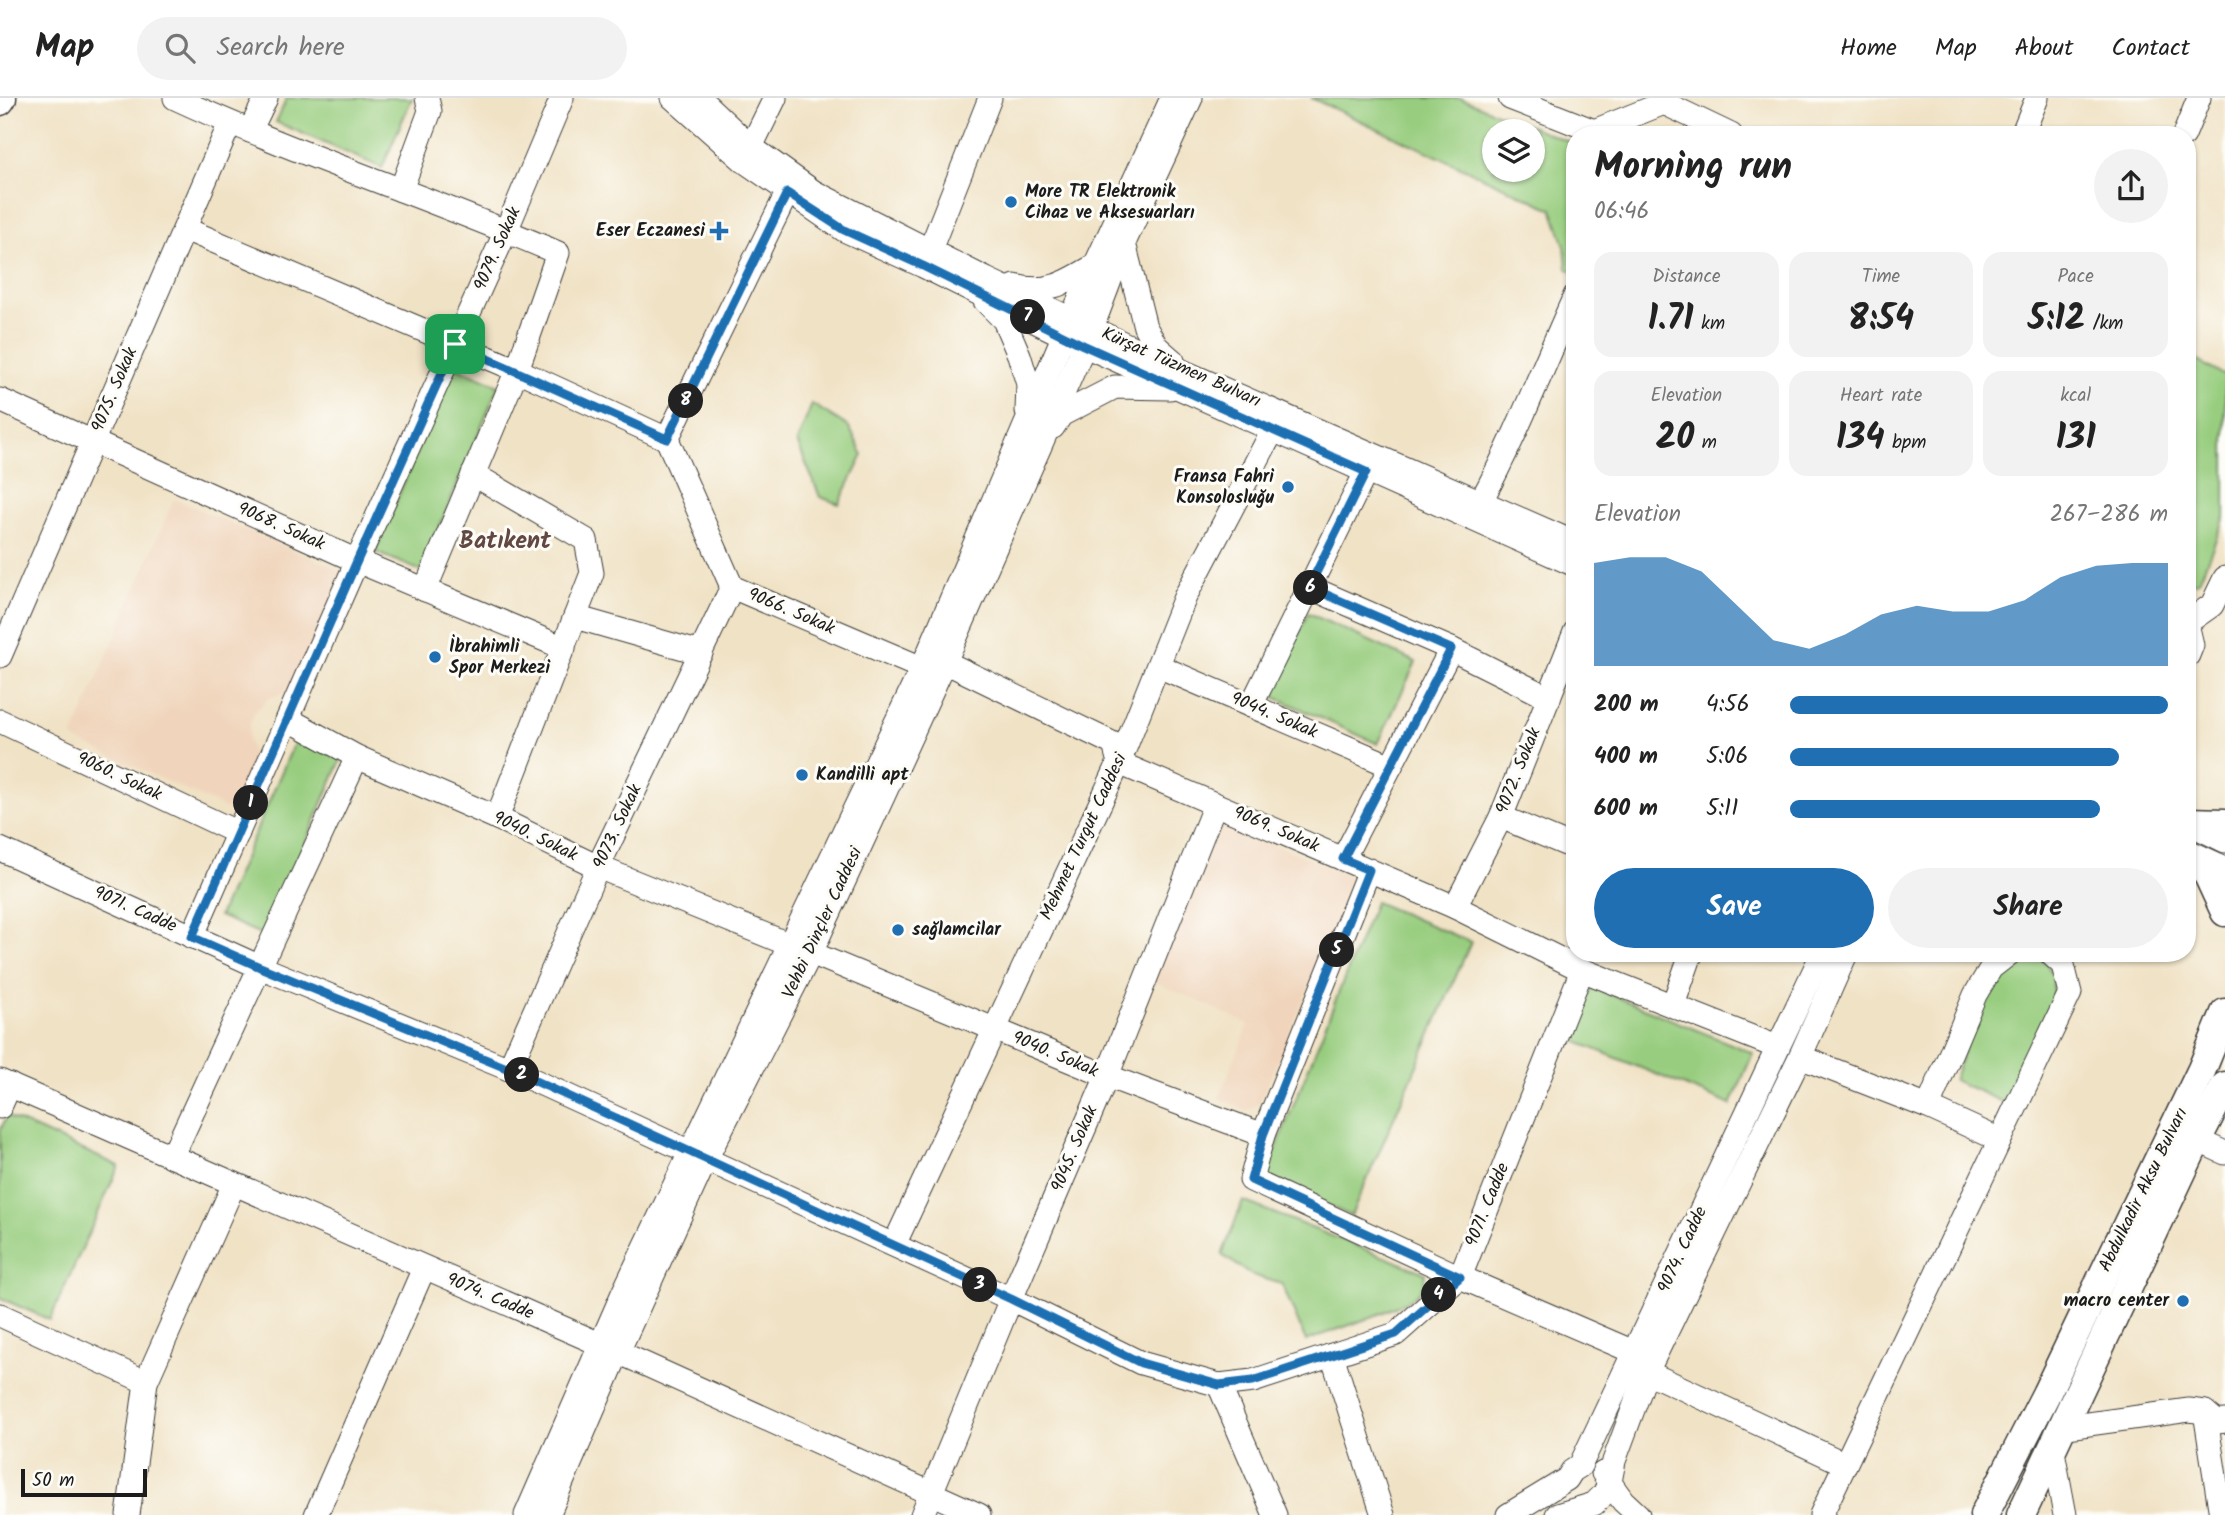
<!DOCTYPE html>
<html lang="en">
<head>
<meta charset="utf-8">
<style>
  :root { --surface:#fff; --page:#f2f2f2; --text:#222; --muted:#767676; --line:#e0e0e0; --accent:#1f6fb2 }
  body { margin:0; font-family:Kalam,sans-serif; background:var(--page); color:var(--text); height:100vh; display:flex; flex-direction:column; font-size:26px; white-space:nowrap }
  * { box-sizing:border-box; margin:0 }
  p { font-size:23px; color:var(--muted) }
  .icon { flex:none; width:38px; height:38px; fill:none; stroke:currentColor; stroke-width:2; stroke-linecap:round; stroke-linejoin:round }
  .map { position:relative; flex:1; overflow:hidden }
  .details { position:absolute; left:1566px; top:28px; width:630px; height:836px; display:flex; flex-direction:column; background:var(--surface); border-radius:28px; box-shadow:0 2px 5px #0004 }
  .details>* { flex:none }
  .tools { position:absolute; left:1482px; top:21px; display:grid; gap:14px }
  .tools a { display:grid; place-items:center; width:63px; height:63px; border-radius:50%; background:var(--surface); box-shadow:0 2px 5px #0004; font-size:35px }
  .scale { position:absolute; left:21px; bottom:18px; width:126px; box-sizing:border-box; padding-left:7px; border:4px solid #1c1c1c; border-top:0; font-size:19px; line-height:24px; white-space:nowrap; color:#1c1c1c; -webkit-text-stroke:5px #fdfcf7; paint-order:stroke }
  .pin { position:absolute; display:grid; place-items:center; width:60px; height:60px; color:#fff; margin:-30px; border-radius:14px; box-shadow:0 4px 10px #0006 }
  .km { position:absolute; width:35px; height:35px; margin:-18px; border-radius:50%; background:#222; color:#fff; font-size:19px; line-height:35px; text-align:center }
  .round { display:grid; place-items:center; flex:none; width:74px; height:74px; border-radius:37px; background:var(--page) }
  .head { display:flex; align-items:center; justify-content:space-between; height:119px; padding:0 28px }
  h1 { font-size:38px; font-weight:800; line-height:52px }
  .metrics { display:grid; grid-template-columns:repeat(3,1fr); gap:10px; height:119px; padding:7px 28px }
  .metrics div { display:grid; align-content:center; border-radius:18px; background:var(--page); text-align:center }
  .metrics b { font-size:35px; font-weight:800 }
  .metrics small { font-size:19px; font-weight:400 }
  .metrics p { font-size:19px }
  .chart { height:196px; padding:14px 28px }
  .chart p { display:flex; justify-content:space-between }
  .chart svg { width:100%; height:126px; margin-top:7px; fill:var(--accent); opacity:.7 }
  .primary-button { display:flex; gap:14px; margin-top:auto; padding:14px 28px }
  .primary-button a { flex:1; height:80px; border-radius:42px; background:var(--accent); color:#fff; font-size:28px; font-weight:800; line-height:80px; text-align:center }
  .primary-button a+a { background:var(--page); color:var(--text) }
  ul { padding:0 28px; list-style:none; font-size:23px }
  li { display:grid; grid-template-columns:112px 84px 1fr; align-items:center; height:52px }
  li i { height:18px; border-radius:9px; background:var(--accent) }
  header { display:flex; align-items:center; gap:42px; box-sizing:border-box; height:98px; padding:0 35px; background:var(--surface); border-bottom:2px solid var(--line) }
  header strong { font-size:33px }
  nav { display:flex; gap:38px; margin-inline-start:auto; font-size:24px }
  .search { width:490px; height:63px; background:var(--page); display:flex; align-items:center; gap:18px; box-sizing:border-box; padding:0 24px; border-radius:38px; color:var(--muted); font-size:26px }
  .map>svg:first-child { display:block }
</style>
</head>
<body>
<header>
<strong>Map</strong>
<div class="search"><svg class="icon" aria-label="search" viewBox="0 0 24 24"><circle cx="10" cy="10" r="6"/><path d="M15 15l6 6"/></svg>Search here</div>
<nav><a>Home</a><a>Map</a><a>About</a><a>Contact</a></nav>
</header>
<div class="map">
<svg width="2225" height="1417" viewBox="0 0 2225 1417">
  <rect width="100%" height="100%" fill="#fdfcf7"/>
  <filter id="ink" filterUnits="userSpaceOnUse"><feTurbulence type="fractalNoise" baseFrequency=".0143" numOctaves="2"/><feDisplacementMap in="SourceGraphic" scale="14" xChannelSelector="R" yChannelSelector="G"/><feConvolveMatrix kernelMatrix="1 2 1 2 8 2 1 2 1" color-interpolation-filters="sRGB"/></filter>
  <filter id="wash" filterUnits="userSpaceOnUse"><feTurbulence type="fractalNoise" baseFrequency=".00686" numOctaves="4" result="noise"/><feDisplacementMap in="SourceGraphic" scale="28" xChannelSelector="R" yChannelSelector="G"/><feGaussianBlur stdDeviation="1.57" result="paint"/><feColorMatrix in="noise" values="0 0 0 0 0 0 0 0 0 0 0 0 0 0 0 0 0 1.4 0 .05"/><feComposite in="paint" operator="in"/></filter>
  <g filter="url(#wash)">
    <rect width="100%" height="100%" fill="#f0e2c5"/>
    <g fill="#f0d5bc">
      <polygon points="174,401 343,473 294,591 269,600 254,615 250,625 248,642 258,671 238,716 72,640"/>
      <polygon points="1220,724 1356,780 1260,1004 1247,1013 1219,1000 1249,926 1153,883"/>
    </g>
    <g fill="#98cd7f" stroke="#5a744e" stroke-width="2" fill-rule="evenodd">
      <polygon points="287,0 412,0 382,70 276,24"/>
      <path d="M1311,0H1460L1575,46V174L1567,171L1565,148L1552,111ZM1494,33H1533V72H1494Z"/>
      <polygon points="2188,258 2225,278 2225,419 2199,483 2188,486"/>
      <polygon points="453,268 499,287 421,473 375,454"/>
      <polygon points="812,306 849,329 863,357 839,406 820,399 797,344"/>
      <polygon points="1308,515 1416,564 1378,646 1270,597"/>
      <polygon points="296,641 342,660 265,838 219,818"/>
      <polygon points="1375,804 1471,844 1351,1118 1265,1078"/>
      <path d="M2037,857L2046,865L2053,878V901L2007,1006L1953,982C1964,954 1985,884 2006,867C2014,860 2027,858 2037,857Z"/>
      <polygon points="1592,889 1753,955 1731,1007 1570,941"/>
      <polygon points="7,1018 119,1068 50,1222 0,1200 0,1033"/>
      <path d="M1243,1103L1425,1175C1425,1182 1423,1190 1418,1195C1402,1211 1331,1233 1306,1243L1282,1186L1252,1177L1222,1157Z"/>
    </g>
  </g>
  <g filter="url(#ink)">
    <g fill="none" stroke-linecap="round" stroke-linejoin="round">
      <g stroke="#3c3a35" stroke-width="25">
        <g id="minor">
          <path d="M175,0C300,58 432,100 558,155L517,272L425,492"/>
          <polyline points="673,0 744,63 844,132 923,168 1083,247 1575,467"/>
          <polyline points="699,0 751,49 814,94 986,181 1189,276 1575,445"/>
          <polyline points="1510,0 1594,33 1664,5 1666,0"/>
          <polyline points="1664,5 1731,37"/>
          <polyline points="250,33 266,0"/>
          <polyline points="2022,37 2037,0"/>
          <polyline points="2184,37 2199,0"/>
          <polyline points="751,49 775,0"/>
          <polyline points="401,92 430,13 427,0"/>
          <polyline points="185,131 517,272 667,341"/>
          <polyline points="1124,145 1145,229 1157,249 1173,263"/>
          <polyline points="930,152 990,0"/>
          <path d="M1015,188C1047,197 1067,184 1094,168"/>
          <polyline points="985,203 1004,222 1019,257 1028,286 1027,313"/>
          <polyline points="0,302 357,463 564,550"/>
          <polyline points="1053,329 1061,317 1115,289 1170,290"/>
          <polyline points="667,341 732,489 922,570"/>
          <polyline points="667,341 787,95"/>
          <polyline points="473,376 586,442 592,475 497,720"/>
          <path d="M1481,403C1517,337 1544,266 1575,198"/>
          <polyline points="1309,489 1451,551 1549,600"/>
          <polyline points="575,519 701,555"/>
          <polyline points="2188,524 2212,507 2225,480"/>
          <polyline points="2188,530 2192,547 2188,557"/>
          <polyline points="0,558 230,25"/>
          <polyline points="945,564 1114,646 1119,665 1455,809 1582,872 1777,949"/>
          <polyline points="1158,568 1391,668"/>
          <polyline points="1251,608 1366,374"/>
          <polyline points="288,621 357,659 497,720 598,769 788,846"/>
          <polyline points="0,623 238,735"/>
          <polyline points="1501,719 1575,750"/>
          <polyline points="2190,726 2225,743"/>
          <polyline points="0,751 260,869 509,971 1011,1201 1141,1265 1219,1287 1253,1283 1396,1236 1460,1179 1582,872"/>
          <polyline points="2190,754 2225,770"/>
          <polyline points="1343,761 1451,551"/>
          <polyline points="1369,772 1263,1037 1251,1082 1460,1179 1636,1255"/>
          <polyline points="1455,809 1501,719 1575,534"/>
          <polyline points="192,839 357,463 506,133 562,0"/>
          <polyline points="811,855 1107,978 1263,1037"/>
          <polyline points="1673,907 1691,856"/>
          <polyline points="1800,959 1928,1009 2000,1042"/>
          <polyline points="509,971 598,769 732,489"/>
          <polyline points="0,983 618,1254 979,1417"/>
          <polyline points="0,1009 10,987"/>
          <polyline points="1928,1009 1975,897 1991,870 2009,856"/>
          <polyline points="2197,1042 2225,1055"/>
          <polyline points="172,1059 357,659"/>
          <polyline points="894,1147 1119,665 1185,499 1273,332"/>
          <polyline points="0,1217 146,1284"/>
          <polyline points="1332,1257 1383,1417"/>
          <polyline points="1647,1274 1845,1366"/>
          <polyline points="1219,1287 1275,1417"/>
          <polyline points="2205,1314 2221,1417"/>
          <polyline points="2060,1330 2189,1312 2205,1314 2217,1324 2225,1323"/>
          <polyline points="2052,1348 2065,1417"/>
          <polyline points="1603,1375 1623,1403 1638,1417"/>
          <polyline points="128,1417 146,1284 234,1086"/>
          <polyline points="316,1417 424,1170"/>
          <polyline points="526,1417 623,1195 922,570 1071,220 1172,0"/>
          <polyline points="548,1417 618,1254 706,1061 811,855 945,564 1092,230 1124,145 1191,0"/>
          <polyline points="922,1417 1011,1201 1107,978 1215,706"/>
          <polyline points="1508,1417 1567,1381 1572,1373 1580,1368 1822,856"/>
          <polyline points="1557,1417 1594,1406 1604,1396 1610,1384 1614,1363 1647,1274 1800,959 1846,856"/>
          <polyline points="1821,1417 2070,895 2063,867 2051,856"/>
        </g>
      </g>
      <g stroke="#3c3a35" stroke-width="31">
        <g id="major">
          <polyline points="0,3 2,0"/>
          <polyline points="2188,724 2225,725"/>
          <polyline points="2188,760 2207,775 2225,814"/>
          <polyline points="1984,1417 2046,1296 2202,971 2225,915"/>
          <polyline points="2021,1417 2197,1042 2225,988"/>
        </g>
      </g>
      <use href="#minor" stroke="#fff" stroke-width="23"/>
      <use href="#major" stroke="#fff" stroke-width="28"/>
    </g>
  </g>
  <g fill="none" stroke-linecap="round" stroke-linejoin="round" filter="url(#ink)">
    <g stroke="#fff" stroke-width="14">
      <polygon id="route" points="787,95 844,132 923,168 1083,247 1366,374 1309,489 1451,551 1343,761 1369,772 1263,1037 1251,1082 1460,1179 1396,1236 1253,1283 1219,1287 1141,1265 1011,1201 509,971 260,869 192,839 357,463 455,246 667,341"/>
    </g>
    <use href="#route" stroke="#1f6fb2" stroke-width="9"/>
  </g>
  <g fill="#1f6fb2" stroke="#fdfcf7" stroke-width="2.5">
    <circle cx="1011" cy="104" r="7"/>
    <path d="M715.5 122.5h7v7h7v7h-7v7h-7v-7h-7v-7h7z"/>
    <circle cx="1288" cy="389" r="7"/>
    <circle cx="435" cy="559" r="7"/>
    <circle cx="802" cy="677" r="7"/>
    <circle cx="898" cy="832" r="7"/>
    <circle cx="2183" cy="1203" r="7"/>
  </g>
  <g text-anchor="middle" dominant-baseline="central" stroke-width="6" stroke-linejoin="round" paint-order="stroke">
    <g font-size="18" font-weight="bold" fill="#1c1c1c" stroke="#fdfcf7" text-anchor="start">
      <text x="1025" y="94">More TR Elektronik<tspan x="1025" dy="21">Cihaz ve Aksesuarları</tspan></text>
      <text x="705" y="133" text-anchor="end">Eser Eczanesi</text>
      <text x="1274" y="379" text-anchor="end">Fransa Fahri<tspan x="1274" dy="21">Konsolosluğu</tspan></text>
      <text x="449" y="549">İbrahimli<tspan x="449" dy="21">Spor Merkezi</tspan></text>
      <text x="816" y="677">Kandilli apt</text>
      <text x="912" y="832">sağlamcilar</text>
      <text x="2169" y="1203" text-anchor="end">macro center</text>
    </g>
    <g font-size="18" fill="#1c1c1c" stroke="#fdfcf7">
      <text transform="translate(498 151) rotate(-66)">9079. Sokak</text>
      <text transform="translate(1181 270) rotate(24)">Kürşat Tüzmen Bulvarı</text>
      <text transform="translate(115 292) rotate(-67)">9075. Sokak</text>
      <text transform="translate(281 429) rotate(24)">9068. Sokak</text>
      <text transform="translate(791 514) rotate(23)">9066. Sokak</text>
      <text transform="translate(1274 618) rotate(23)">9044. Sokak</text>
      <text transform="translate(1519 673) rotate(-68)">9072. Sokak</text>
      <text transform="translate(119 679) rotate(25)">9060. Sokak</text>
      <text transform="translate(618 729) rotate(-65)">9073. Sokak</text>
      <text transform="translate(1276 732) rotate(23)">9069. Sokak</text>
      <text transform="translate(535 739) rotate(26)">9040. Sokak</text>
      <text transform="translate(1084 739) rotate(-65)">Mehmet Turgut Caddesi</text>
      <text transform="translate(135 812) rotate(24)">9071. Cadde</text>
      <text transform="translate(823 825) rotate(-65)">Vehbi Dinçler Caddesi</text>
      <text transform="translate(1055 957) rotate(23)">9040. Sokak</text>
      <text transform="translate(1075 1051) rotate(-67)">9045. Sokak</text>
      <text transform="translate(2144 1092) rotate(-64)">Abdulkadir Aksu Bulvarı</text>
      <text transform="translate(1488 1107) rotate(-68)">9071. Cadde</text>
      <text transform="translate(1683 1152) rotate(-65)">9074. Cadde</text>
      <text transform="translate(490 1199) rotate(23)">9074. Cadde</text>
    </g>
    <g font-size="24" font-weight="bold" fill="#614842" stroke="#fdfcf7">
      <text x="505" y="443">Batıkent</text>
    </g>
  </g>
</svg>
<div class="tools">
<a><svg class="icon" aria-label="layers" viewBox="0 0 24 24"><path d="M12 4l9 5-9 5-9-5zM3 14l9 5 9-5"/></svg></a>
</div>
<div class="scale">50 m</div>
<div class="pin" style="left:455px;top:246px;background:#1e9e55"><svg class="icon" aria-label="arrive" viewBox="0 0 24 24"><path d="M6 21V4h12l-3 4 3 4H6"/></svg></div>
<b class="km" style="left:251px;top:705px">1</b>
<b class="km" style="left:522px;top:977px">2</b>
<b class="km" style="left:980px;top:1187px">3</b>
<b class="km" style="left:1439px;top:1197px">4</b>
<b class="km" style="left:1337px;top:852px">5</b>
<b class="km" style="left:1311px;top:490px">6</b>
<b class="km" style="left:1028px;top:219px">7</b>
<b class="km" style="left:686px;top:303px">8</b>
<section class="details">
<div class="head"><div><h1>Morning run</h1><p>06:46</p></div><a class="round"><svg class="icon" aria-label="share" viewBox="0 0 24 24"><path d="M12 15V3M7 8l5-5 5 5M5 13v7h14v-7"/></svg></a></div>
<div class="metrics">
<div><p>Distance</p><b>1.71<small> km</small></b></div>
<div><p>Time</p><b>8:54</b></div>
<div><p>Pace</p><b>5:12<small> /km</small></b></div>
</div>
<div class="metrics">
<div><p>Elevation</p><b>20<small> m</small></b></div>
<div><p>Heart rate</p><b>134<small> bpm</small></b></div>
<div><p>kcal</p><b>131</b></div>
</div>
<div class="chart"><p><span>Elevation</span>267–286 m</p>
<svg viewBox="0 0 160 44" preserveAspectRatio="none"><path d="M0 44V8L10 6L20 6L30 11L40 23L50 35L60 38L70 33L80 26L90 23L100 25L110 25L120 21L130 13L140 9L150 8L160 8V44z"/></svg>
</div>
<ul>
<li><b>200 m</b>4:56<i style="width:100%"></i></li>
<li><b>400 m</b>5:06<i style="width:87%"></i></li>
<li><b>600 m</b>5:11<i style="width:82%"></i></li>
</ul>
<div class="primary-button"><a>Save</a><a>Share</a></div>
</section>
</div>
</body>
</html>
